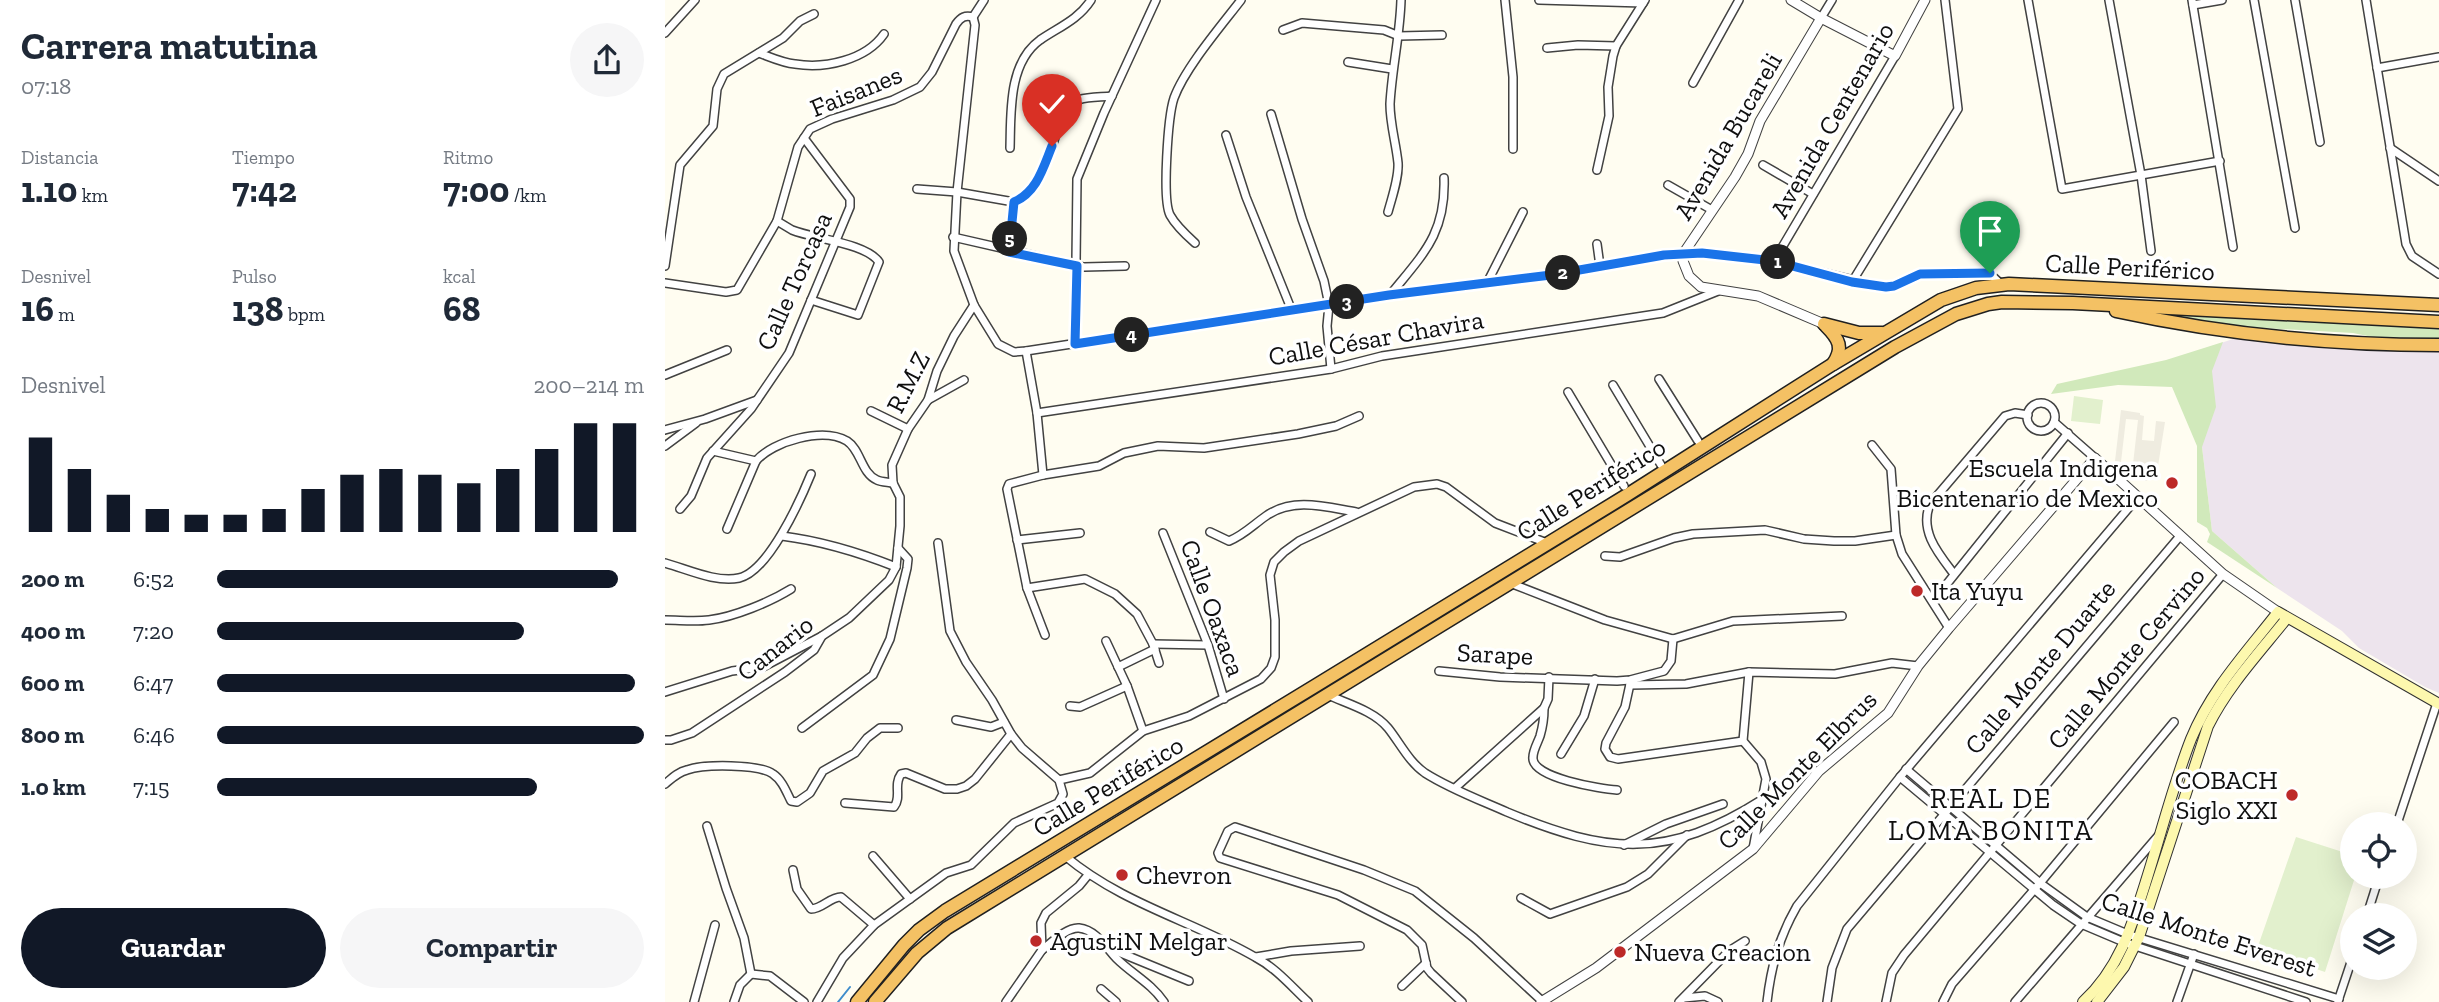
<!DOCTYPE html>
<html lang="es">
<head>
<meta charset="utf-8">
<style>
  :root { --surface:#fff; --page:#f6f6f7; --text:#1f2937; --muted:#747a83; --accent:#111827 }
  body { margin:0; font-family:"Zilla Slab",serif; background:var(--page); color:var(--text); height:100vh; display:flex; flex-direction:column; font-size:26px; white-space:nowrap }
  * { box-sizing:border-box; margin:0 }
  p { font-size:23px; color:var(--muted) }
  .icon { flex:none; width:38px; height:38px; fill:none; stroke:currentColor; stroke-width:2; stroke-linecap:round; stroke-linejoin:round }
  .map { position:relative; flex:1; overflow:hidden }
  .details { display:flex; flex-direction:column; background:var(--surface); width:665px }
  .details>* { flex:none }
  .fabs { position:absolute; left:1675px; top:812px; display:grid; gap:14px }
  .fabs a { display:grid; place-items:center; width:77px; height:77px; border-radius:50%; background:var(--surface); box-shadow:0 7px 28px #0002; font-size:35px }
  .pin { position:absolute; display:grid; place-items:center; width:60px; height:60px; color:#fff; margin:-72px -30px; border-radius:50% 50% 50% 0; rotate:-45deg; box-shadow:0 0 7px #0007 }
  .pin .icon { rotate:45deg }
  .km { position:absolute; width:35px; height:35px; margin:-18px; border-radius:50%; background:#222; color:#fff; font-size:19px; line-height:35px; text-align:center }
  .round { display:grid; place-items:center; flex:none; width:74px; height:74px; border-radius:37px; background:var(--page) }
  .headline { display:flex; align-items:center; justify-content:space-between; height:119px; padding:0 21px }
  h1 { font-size:38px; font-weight:700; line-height:52px }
  .stats { display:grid; grid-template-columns:repeat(3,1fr); gap:10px; height:119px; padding:7px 21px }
  .stats div { display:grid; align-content:center }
  .stats b { font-size:35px; font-weight:700 }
  .stats small { font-size:19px; font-weight:400 }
  .stats p { font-size:19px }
  .chart { height:196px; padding:14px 21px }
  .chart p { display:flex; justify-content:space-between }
  .chart svg { width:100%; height:126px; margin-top:7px; stroke:var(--accent); stroke-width:6 }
  .cta { display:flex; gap:14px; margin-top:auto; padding:14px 21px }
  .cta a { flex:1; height:80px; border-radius:42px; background:var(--accent); color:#fff; font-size:28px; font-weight:700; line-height:80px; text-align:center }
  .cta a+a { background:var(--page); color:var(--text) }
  ul { padding:0 21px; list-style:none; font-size:23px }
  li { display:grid; grid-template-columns:112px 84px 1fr; align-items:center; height:52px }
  li i { height:18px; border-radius:9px; background:var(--accent) }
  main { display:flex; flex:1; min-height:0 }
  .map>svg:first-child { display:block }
</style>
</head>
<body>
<main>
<section class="details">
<div class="headline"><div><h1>Carrera matutina</h1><p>07:18</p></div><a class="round"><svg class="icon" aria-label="share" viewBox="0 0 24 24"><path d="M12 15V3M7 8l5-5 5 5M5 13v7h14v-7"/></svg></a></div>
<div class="stats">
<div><p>Distancia</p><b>1.10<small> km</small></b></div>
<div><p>Tiempo</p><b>7:42</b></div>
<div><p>Ritmo</p><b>7:00<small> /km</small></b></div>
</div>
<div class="stats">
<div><p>Desnivel</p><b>16<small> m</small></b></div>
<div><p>Pulso</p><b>138<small> bpm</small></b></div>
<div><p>kcal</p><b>68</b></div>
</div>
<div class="chart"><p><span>Desnivel</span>200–214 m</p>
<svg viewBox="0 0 160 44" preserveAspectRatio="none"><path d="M5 44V11M15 44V22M25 44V31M35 44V36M45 44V38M55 44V38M65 44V36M75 44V29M85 44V24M95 44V22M105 44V24M115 44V27M125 44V22M135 44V15M145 44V6M155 44V6"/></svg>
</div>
<ul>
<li><b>200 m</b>6:52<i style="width:94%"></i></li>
<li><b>400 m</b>7:20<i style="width:72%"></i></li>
<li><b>600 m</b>6:47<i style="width:98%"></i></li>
<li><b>800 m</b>6:46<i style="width:100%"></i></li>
<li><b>1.0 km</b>7:15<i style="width:75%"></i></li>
</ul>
<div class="cta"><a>Guardar</a><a>Compartir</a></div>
</section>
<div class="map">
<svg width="1774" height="1002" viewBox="0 0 1774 1002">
  <rect width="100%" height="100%" fill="#fffdf1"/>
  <polygon fill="#ede4ed" points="1577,336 1774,351 1774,693 1760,687 1694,648 1677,631 1612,588 1547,531 1537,447 1517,356"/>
  <g fill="#d1e9bb">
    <polygon points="1472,312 1774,327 1774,340 1712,338 1688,333 1579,327"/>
    <polygon points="1558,342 1547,371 1551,407 1537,447 1547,531 1612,588 1542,542 1545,534 1542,528 1532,522 1532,446 1507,387 1453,385 1386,394 1392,384 1501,360"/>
  </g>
  <g fill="#e2f0cd">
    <polygon points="1409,396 1438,400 1435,424 1406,421"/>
    <polygon points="1631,837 1687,855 1687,877 1690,877 1660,972 1592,949"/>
  </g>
  <polygon fill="#efece0" points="1456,410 1475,413 1475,415 1479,416 1477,440 1489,441 1491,421 1500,422 1493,466 1484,465 1482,481 1480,481 1481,466 1468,464 1473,420 1461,419 1456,462 1450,461"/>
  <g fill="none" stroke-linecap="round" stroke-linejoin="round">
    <polyline stroke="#3f8dcb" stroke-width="2" points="173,1002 185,987"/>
    <g stroke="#424242" stroke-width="10">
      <g id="minor">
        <polyline points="840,0 848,77 848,149"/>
        <polyline points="874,0 978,3"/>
        <polyline points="1363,0 1397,189 1555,161"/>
        <polyline points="1444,0 1476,175 1486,251"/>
        <polyline points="1527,0 1568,247"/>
        <polyline points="1589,0 1630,228"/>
        <polyline points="1630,0 1655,142"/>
        <polyline points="1701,0 1741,244 1747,256 1774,274"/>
        <polyline points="1528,5 1557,0"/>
        <polyline points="308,17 310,25 292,192 289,251 309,305 333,344 349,352 361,351 725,295 886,275 999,255 1037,253 1109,261 1214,286 1229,286 1255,274 1324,273 1336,284"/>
        <polyline points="308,17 319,0"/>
        <polyline points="1156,18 1167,0"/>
        <polyline points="618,30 637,23 719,30 734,36 777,35"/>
        <polyline points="0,33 30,0"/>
        <polyline points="882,48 913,45 951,46"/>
        <path d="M94,53C105,57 118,63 130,64C160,69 201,60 219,34"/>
        <polyline points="683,62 727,69"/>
        <polyline points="1712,68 1774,57"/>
        <polyline points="1028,83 1074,0"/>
        <polyline points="606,114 637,219 659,281 664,305 662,326 666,369"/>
        <polyline points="561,135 581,197 627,311"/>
        <path d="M345,148C346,113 343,63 375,40C394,27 413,20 426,0"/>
        <polyline points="1725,148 1774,181"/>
        <polyline points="1098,165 1148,194"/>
        <polyline points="932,170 944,116 943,87 948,56 951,46 980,0"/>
        <polyline points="1003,185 1047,210"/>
        <path d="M252,189L292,192L349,202C381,188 388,142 397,112C408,95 429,98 447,96"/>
        <path d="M723,212C727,197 734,178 733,163C731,143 725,124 725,104C727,68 735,35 736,0"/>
        <path d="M112,221C117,224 122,227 127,230C149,239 201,243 214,262L193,315L146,300"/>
        <polyline points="288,237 419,267 460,266"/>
        <path d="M530,243C521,235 511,226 505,215C497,199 503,116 509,98C520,68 556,26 576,0"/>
        <polyline points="932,244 935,266"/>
        <polyline points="344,252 349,202"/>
        <polyline points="1109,261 1230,56"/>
        <polyline points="0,266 15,165 48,126 52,89 59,74 118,38 135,21 149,14"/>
        <polyline points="1187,282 1293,109 1280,0"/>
        <path d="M0,283L61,292L72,290L112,221L133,147L145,129L167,119L228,100L255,87L267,72L291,24C296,17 300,15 308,17"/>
        <polyline points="822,283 858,212"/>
        <path d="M725,295C758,254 781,234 779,178"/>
        <polyline points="410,344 412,179 439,113 491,0"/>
        <polyline points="361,351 372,413 378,475"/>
        <polyline points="0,375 62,350"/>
        <polyline points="994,379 1033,441"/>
        <polyline points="948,385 996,465"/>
        <polyline points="903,392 959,486"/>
        <polyline points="263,400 299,380"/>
        <circle cx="1376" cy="417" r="14"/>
        <polyline points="206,411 243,429"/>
        <polyline points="372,413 666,369 717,356 998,313 1053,291"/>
        <polyline points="1389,422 1430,458"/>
        <polyline points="0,430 40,419 92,400"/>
        <polyline points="1207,445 1226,469 1231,535 1237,554 1284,628"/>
        <polyline points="0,446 31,423"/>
        <polyline points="48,451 91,461"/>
        <polyline points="15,509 26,496 42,458 86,409 124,353 185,207 185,199 139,138"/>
        <path d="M62,529L91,461C108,441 158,427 182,441C196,450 196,473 212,480C216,482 223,482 228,483"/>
        <path d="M545,532L564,541C579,535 588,525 601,516C628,497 661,507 691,512"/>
        <polyline points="498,533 543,645 559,699"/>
        <path d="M117,536C157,541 193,552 231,567"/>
        <polyline points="352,540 415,533"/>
        <polyline points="940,556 955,557 1009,538 1028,534 1100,530 1139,539 1169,541 1190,541 1231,535"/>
        <path d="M0,563C22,569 51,583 74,578C103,572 135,501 146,474"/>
        <path d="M1289,574C1273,553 1254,531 1265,504L1340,416L1350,413L1363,415"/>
        <polyline points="845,583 940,620 1008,639"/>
        <polyline points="362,588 420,579 450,594 472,614 488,644 494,663"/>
        <polyline points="1277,590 1403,433"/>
        <path d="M0,620C15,620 29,622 44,620C69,617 105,602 126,589"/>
        <polyline points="380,635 362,588 342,489 344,484 378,475 434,466 459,453 493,446 539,448 633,434 671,426 694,416"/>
        <polyline points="1008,639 1068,621 1177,616"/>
        <polyline points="441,641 462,686 478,731"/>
        <polyline points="488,644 543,645"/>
        <polyline points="453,667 490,649"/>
        <polyline points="774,671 835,677 952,681 965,680 999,671 1006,661 1008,639"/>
        <polyline points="1084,672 1078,741 1096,762 1101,779 1088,849"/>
        <polyline points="965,684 960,707 941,743 940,749 945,757 953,759 1078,741"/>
        <polyline points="965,685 1021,684 1084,672 1170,674 1227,663 1253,666"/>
        <polyline points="0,692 67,671 98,667 157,636"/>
        <path d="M663,695C683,704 709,711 723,728C735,743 744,762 760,773C785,789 815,800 842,812C943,854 1002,860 1098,799"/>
        <polyline points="405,706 415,707 462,686"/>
        <path d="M879,708C879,717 878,726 875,736C873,742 868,750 868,757C865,778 937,789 952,790"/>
        <polyline points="291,720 326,727 339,722"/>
        <polyline points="137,728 208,675 225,639 242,568 243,559 233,548"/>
        <polyline points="0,740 6,740 27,733 120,672 149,650 157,636 184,618 224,580 231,567 235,526 235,497 228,483 227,465 243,429 263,400 272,371 289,336 309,305"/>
        <polyline points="896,754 919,716 930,679"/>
        <polyline points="1241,769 1375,883 1422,917 1465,935 1674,999"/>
        <polyline points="1235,777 1388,905 1416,924 1461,943 1641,1002"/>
        <polyline points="394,780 425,773 478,731 524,716 596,679 606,668 610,657 610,620 605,575 609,562 619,552 634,541 749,487 772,484 781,487 830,523 882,543"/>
        <path d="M0,784C7,778 13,772 22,770C39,764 94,764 108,774C117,780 121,791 126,801L132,802L145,793L158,771L190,753L202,738L215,728H233"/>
        <polyline points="790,788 879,708 883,699 884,677"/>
        <path d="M180,803L229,807C237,797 228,785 236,774L241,773L280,789H292L301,786L310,779L346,734"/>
        <polyline points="1732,824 1772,703"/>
        <polyline points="42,826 61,888 79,938 86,974"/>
        <polyline points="959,845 1001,824 1058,804"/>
        <polyline points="208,856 245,899"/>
        <path d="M400,856C459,905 526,920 590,957C611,968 626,986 643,1002"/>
        <path d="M128,870L132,889L146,909C157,909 165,897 176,897L209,925"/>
        <polyline points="856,898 885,914 962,887 983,874 1022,835"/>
        <polyline points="1702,915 1714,877"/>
        <polyline points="446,949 524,981"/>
        <path d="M377,950C386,943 402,927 414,928C431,930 441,947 451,958C467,974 486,983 499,1002"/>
        <polyline points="591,957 626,951 695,946"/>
        <polyline points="86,974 105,976 139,1002"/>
        <polyline points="737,986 761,963"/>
        <polyline points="436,989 451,1002"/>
        <polyline points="1019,998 1040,996 1053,1002"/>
        <polyline points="1673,1001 1687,959"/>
        <polyline points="29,1002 50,925"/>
        <polyline points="69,1002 75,985 86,974"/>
        <polyline points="152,1002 178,958 209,925 281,873 306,865 349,823 393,803 398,794 394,780 357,748 346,734 327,700 301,662 285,631 273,543"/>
        <polyline points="341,1002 377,950 376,923 381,913 414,886 423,875"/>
        <polyline points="797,1002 766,973 762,968 757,945 742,930 673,895 555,858 553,853 563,831 570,827 699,870 750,891 809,938 877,1001"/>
        <polyline points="1014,1002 1064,951 1080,941"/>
        <path d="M1102,1002C1106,967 1114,937 1132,906L1235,777L1473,497"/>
        <polyline points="1162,1002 1167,968 1182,929 1515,536"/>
        <polyline points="1221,1002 1227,973 1239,955 1558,574"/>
        <polyline points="1278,1002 1287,984 1375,883 1509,722"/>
        <polyline points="1350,1002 1493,836"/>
        <polyline points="1512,1002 1529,954"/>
      </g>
    </g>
    <g stroke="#424242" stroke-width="11">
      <g id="tertiary">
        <polyline points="1126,0 1156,18 1230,56 1260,0"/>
        <polyline points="1156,18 1095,121 1083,154 1070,177 1018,254 1018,261 1024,276 1036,287 1093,296 1159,324"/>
        <polyline points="876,1002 931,968 1088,849 1154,771 1223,713 1253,666 1284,628 1430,458 1558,574 1613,612"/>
      </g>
    </g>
    <g stroke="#313131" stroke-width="12">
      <g id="secondary">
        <path d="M1418,1002C1454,969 1467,926 1481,881C1496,834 1508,785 1526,739C1546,690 1581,653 1613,612L1774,704"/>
        <path d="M1432,1002L1459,967L1474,937L1543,726C1563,686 1594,653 1622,618"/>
      </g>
    </g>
    <g stroke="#202020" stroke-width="15">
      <g id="trunk">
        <path d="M1451,311C1556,334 1667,345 1774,345"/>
        <polyline points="1159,324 1194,333 1217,333"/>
        <path d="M1161,326C1174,339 1179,348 1168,364"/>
        <polyline points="192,1002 239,945 254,930 280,911 650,686 962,495 1168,364 1276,300 1311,288 1344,284 1774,305"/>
        <polyline points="210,1002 252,953 282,928 1230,347 1291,314 1323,304 1337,302 1408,303 1774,322"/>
      </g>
    </g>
    <use href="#minor" stroke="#fff" stroke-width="7"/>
    <use href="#tertiary" stroke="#fff" stroke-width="9"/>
    <use href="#secondary" stroke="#fdf8ae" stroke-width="10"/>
    <use href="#trunk" stroke="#f4c164" stroke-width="12"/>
  </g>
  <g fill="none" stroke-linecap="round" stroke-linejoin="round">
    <g stroke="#fff" stroke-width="14">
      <path id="route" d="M387,146C378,168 372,192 349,202L344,252L412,266L410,344L724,295L886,275L999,255L1037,253L1109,261L1187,282L1221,287L1229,286L1255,274L1325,273"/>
    </g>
    <use href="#route" stroke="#1a73e8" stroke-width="9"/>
  </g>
  <g fill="#bd2929" stroke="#fff" stroke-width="2.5">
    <circle cx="1507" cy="483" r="7"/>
    <circle cx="1252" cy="591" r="7"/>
    <circle cx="1627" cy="795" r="7"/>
    <circle cx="457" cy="875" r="7"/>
    <circle cx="371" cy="941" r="7"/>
    <circle cx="955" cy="952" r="7"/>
  </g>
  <g text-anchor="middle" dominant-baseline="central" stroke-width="7" stroke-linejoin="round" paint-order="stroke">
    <g font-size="26" fill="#0f0f0f" stroke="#fff">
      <text transform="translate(191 91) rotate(-22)">Faisanes</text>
      <text transform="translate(1167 120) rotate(-60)">Avenida Centenario</text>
      <text transform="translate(1063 136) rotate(-60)">Avenida Bucareli</text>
      <text transform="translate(1465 267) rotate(3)">Calle Periférico</text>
      <text transform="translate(129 281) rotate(-66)">Calle Torcasa</text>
      <text transform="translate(711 338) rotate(-10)">Calle César Chavira</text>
      <text transform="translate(243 382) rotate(-63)">R.M.Z</text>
      <text transform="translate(926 489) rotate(-32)">Calle Periférico</text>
      <text transform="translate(548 608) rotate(70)">Calle Oaxaca</text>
      <text transform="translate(110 648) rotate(-38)">Canario</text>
      <text transform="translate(830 654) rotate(3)">Sarape</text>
      <text transform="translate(1461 658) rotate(-50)">Calle Monte Cervino</text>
      <text transform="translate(1375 667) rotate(-50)">Calle Monte Duarte</text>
      <text transform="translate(1132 770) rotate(-45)">Calle Monte Elbrus</text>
      <text transform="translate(443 786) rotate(-31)">Calle Periférico</text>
      <text transform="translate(1544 934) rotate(18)">Calle Monte Everest</text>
    </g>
    <g font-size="26" fill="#0f0f0f" stroke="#fff" text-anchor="start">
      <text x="1493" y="468" text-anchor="end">Escuela Indigena<tspan x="1493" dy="30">Bicentenario de Mexico</tspan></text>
      <text x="1266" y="591">Ita Yuyu</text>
      <text x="1613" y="780" text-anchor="end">COBACH<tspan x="1613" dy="30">Siglo XXI</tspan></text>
      <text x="471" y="875">Chevron</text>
      <text x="385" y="941">AgustiN Melgar</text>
      <text x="969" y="952">Nueva Creacion</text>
    </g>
    <g font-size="28" letter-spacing="2" fill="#0f0f0f" stroke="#fff">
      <text x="1326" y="798">REAL DE<tspan x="1326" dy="32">LOMA BONITA</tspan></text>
    </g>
  </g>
</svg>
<div class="fabs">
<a><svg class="icon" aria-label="locate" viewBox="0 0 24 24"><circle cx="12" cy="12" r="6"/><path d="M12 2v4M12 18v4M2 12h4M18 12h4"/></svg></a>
<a><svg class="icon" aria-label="layers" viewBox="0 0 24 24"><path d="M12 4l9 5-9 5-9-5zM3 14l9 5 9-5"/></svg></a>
</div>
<div class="pin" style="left:1325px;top:273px;background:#1e9e55"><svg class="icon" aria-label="arrive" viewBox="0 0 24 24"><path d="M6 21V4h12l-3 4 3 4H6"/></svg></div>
<div class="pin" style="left:387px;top:146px;background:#d93025"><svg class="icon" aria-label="check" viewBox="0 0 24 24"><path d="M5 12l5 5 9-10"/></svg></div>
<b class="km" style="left:1113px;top:262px">1</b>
<b class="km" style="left:898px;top:273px">2</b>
<b class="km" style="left:682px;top:302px">3</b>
<b class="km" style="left:467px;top:335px">4</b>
<b class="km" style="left:345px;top:239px">5</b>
</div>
</main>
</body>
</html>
